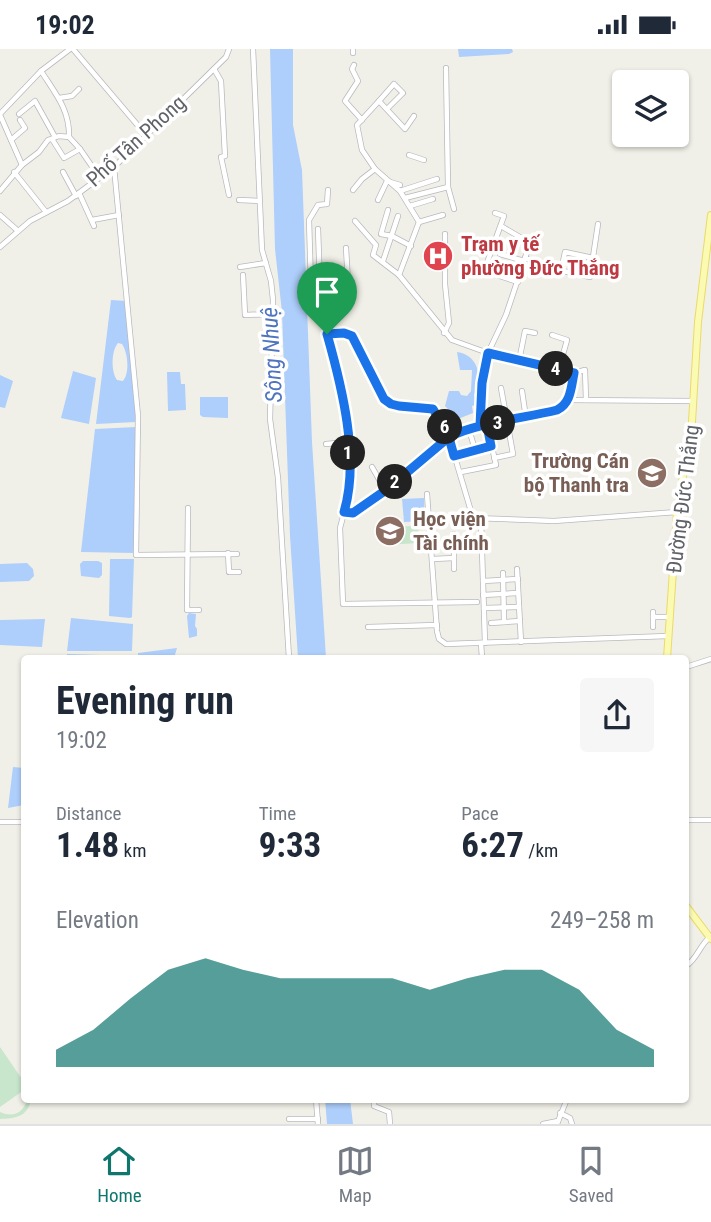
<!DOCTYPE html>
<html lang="en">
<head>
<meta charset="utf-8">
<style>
  :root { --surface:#fff; --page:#f6f6f7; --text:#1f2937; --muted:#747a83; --line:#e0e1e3; --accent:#0f766e }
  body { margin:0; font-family:"Roboto Condensed",sans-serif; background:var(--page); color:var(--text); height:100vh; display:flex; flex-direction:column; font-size:26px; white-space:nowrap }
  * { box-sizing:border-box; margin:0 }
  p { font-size:23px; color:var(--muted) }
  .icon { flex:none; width:38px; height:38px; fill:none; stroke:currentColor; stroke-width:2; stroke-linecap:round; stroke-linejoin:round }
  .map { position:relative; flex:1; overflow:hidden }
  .details { position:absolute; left:21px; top:606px; width:668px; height:448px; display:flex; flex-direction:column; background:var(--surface); border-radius:7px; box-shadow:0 2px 5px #0004 }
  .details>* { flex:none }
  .fabs { position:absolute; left:612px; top:21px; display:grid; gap:14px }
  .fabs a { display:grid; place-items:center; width:77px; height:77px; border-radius:7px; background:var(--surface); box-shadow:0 2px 5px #0004; font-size:35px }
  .pin { position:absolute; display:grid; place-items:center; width:60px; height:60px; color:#fff; margin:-72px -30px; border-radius:50% 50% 50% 0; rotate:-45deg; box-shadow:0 0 7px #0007 }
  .pin .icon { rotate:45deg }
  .km { position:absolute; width:35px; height:35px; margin:-18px; border-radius:50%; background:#222; color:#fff; font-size:19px; line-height:35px; text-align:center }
  .round { display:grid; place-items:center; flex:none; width:74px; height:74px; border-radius:7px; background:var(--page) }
  .headline { display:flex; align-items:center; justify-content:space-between; height:119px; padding:0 35px }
  h1 { font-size:38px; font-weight:700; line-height:52px }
  .metrics { display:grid; grid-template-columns:repeat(3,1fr); gap:10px; height:119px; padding:7px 35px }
  .metrics div { display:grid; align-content:center }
  .metrics b { font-size:35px; font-weight:700 }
  .metrics small { font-size:19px; font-weight:400 }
  .metrics p { font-size:19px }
  .chart { height:196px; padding:14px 35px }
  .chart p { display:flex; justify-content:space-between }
  .chart svg { width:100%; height:126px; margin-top:7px; fill:var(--accent); opacity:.7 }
  .status { display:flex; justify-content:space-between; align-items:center; height:49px; padding:0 35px; background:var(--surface); direction:ltr }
  .status svg { height:19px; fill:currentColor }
  .tabs { display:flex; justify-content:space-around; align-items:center; height:98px; border-top:2px solid var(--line); background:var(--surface); font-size:19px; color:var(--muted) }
  .tabs a { display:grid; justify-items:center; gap:4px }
  .tabs .current { color:var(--accent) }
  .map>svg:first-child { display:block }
</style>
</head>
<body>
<div class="status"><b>19:02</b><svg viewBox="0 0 49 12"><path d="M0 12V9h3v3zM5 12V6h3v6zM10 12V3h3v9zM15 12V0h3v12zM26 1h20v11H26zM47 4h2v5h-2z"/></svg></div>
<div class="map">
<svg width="711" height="1075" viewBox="0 0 711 1075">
  <rect width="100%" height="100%" fill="#f1f0e8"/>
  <g fill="#c7e6cb">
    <polygon points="418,476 419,494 384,496 384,480"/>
    <polygon points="0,998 24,1033 24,1041 0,1058"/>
    <path d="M27,1050H31C28,1069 14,1069 0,1070V1063C13,1069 24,1064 27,1050Z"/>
  </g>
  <g fill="#aecefb" fill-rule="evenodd">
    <polygon points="270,0 293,0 293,76 302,121 312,393 326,609 298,609 290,487 282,263 275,200"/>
    <polygon points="458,0 512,0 513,3 509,5 459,8"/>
    <path d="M111,251L127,252L136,373L96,375ZM118,294L122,295C128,304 130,324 123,332L117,331C111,323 111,302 118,294Z"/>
    <path d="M457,303C479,306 483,329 474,346L477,355L472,357L473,364L458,370L445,357L449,342H459L461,346L467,347L471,342L472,321H460Z"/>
    <polygon points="73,322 96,329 89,375 61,369"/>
    <polygon points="167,323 180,323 181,335 185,335 186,361 168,362"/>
    <polygon points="0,326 13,332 5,359 0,358"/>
    <polygon points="200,348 228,348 228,369 203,368 200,366"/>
    <polygon points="136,378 134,504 81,503 95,380"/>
    <polygon points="424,449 425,472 404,473 402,450"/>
    <polygon points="110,510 134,510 132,568 130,569 109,567"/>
    <polygon points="83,512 98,512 102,514 102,526 99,529 81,527 80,515"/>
    <polygon points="27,514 33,520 34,527 29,532 0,533 0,515"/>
    <polygon points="189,564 196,565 195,577 197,580 197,587 189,589 187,567"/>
    <polygon points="71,569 133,575 132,602 67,602"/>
    <polygon points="45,570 42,598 0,596 0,571"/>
    <polygon points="177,599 174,609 138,609 138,604"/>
    <polygon points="67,605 132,607 132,609 67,609"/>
    <polygon points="13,718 24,719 24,756 8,759"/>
    <polygon points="325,1050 350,1050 353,1075 327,1075"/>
  </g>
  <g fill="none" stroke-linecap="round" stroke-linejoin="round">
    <g stroke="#b8b9be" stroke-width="6">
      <g id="minor">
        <polyline points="73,0 146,86"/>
        <polyline points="253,0 262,201 271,232 273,251 270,370 278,429 289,609"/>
        <polyline points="353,0 353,4"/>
        <polyline points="354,16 352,20 358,32 345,52 362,71"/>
        <polyline points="446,19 448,138 454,160"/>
        <polyline points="214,20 221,32 225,107 221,108 229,146"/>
        <path d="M41,22C55,44 70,61 69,88L80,100L100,129"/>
        <polyline points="59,49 72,47 79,40"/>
        <polyline points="379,52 394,35 403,44 387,60"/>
        <polyline points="0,65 41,22 70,0"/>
        <polyline points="19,65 35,52 55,88"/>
        <polyline points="0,66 22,116"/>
        <polyline points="414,67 405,80 379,52 357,76 362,101 375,120 400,142 419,173 399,226 452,291 488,304 574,324 585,321 586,351"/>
        <polyline points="52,90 64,109 80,100"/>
        <polyline points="11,91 25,79 20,71"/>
        <polyline points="409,106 424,111"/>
        <polyline points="114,118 138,367 136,506 237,505"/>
        <polyline points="14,123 46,163"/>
        <polyline points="63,123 76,147"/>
        <polyline points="328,141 327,155 318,156 309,171 311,236 348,233 346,199"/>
        <polyline points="353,141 362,130 375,120"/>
        <polyline points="0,142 22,116 39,103 48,91 59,87 69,88"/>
        <polyline points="400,142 437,130"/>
        <polyline points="79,144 94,177"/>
        <polyline points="405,149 448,138"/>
        <polyline points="239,151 259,152"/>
        <polyline points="378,151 387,132 400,136"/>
        <polyline points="410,157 433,150"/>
        <polyline points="388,161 381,185 392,187 411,197"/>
        <polyline points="495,164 504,167 484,222 518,233"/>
        <polyline points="0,166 17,181"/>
        <polyline points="92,171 119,166"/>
        <polyline points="355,172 376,196 373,206 399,226"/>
        <polyline points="419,173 443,166"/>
        <polyline points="318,180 320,236 327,285 344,351 348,393 349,445 340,479 343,555 477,553"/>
        <polyline points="0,198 30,172 68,152 114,118 226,8 229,0"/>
        <polyline points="500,205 524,212"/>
        <polyline points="525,209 554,220 590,228 598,175"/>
        <polyline points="383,212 398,167"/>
        <polyline points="240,218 266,214"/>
        <polyline points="561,222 565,203 593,209"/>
        <polyline points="243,226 245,266 272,265"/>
        <polyline points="444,284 449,274 445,235 445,185"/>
        <polyline points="327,285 344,284 352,287 384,350 391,355 399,357 433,360 448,385 473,469 554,472 677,463"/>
        <polyline points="552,286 567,291 559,320"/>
        <polyline points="519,312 525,282 535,284"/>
        <polyline points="522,342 526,369"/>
        <polyline points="568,351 693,352"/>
        <polyline points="480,377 482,334 488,304 506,266 530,194 501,177"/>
        <polyline points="469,380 475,401 491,397"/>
        <polyline points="326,395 348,393"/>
        <polyline points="454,407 475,401"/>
        <polyline points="494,409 513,405 501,339"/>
        <polyline points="372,418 385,441"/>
        <polyline points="461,423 496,416 487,376"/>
        <polyline points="427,445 437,582 439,590 446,595 668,587"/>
        <polyline points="188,459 187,561 199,561"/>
        <polyline points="344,463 353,464 456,384 564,357 568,351 574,325"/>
        <polyline points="481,471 485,594"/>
        <polyline points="454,485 454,520"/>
        <polyline points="228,504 229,523 239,523"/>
        <polyline points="433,510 454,509"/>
        <polyline points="517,520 521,593"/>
        <polyline points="503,524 504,573"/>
        <polyline points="483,532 518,530"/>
        <polyline points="483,546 518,544"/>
        <polyline points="484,559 519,558"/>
        <polyline points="653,563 653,578"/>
        <polyline points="653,568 670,568"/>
        <polyline points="491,574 520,572"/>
        <polyline points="368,578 437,576"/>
        <polyline points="481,594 482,609"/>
        <polyline points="686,618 711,610"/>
        <polyline points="686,771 711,771"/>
        <polyline points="0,773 24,773"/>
        <path d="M686,917C698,909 699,897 710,888"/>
        <polyline points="316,1050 318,1075"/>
        <polyline points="374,1050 374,1057 389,1063 390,1075"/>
        <polyline points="560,1064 570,1069 572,1075"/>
        <polyline points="289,1070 318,1070"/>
        <polyline points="543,1075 558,1072"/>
        <polyline points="557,1075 567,1050"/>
      </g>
    </g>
    <g stroke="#ebda67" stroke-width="8">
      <g id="major">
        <polyline points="667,609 677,463 692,373 698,273 711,166"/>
        <polyline points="686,857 711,890"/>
      </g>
    </g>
    <use href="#minor" stroke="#fff" stroke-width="4.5"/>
    <use href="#major" stroke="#fbfab3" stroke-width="6"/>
  </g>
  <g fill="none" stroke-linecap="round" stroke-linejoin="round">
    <g stroke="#fff" stroke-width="14">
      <path id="route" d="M327,285C342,338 360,410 344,463L353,464L386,441L449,388C476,374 525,369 557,361C571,354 571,339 574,324L488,304L482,334L480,377L487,376L491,397L454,407L448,385L433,360L399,357L391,355L384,350L352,287L344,284L327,285"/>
    </g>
    <use href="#route" stroke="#1a73e8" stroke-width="9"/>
  </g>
  <defs>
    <g id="hospital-disc" transform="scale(1.575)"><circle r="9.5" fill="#e0444e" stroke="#fff"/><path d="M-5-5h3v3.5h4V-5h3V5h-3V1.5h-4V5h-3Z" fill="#fff"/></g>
    <g id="university-disc" transform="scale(1.575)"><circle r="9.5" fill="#8d6e63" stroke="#fff"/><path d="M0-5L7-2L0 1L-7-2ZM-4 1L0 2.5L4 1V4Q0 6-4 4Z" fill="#fff"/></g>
  </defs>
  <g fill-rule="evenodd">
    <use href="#hospital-disc" x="438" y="207"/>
    <use href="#university-disc" x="652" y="424"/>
    <use href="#university-disc" x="390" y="482"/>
  </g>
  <g text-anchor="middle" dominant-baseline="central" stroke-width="7" stroke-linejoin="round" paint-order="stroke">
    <g font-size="21" fill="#5f6267" stroke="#fff">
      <text transform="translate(136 92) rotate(-42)">Phố Tân Phong</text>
      <text transform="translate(683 450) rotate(-83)">Đường Đức Thắng</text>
    </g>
    <g font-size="21" font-weight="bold" fill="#be3a42" stroke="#fff" text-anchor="start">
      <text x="461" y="195">Trạm y tế<tspan x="461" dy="24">phường Đức Thắng</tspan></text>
    </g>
    <g font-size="21" font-weight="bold" fill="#785e54" stroke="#fff" text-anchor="end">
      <text x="629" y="412">Trường Cán<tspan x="629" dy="24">bộ Thanh tra</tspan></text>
      <text x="413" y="470" text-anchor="start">Học viện<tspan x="413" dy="24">Tài chính</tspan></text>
    </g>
    <g font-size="23" font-style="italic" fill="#5075bf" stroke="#fff">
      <text transform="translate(272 306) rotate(-93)">Sông Nhuệ</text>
    </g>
  </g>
</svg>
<div class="fabs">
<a><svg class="icon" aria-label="layers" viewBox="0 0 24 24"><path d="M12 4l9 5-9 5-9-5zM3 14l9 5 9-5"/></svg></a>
</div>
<div class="pin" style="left:327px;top:285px;background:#1e9e55"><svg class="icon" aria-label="arrive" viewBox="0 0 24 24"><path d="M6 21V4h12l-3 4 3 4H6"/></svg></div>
<b class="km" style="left:348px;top:404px">1</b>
<b class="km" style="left:395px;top:433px">2</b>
<b class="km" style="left:498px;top:374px">3</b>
<b class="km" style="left:556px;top:320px">4</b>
<b class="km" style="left:445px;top:378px">6</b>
<section class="details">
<div class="headline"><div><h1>Evening run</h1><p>19:02</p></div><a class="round"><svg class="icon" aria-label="share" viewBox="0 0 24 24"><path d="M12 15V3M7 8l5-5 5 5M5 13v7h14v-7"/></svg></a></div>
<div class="metrics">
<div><p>Distance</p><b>1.48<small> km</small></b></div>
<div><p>Time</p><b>9:33</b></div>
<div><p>Pace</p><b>6:27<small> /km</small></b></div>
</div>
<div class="chart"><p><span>Elevation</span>249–258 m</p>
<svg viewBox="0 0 160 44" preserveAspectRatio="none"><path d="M0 44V38L10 31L20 20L30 10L40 6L50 10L60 13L70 13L80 13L90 13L100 17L110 13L120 10L130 10L140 17L150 31L160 38V44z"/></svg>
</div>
</section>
</div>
<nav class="tabs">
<a class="current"><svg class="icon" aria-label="home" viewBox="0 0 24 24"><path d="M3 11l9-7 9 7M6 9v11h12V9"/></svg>Home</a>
<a><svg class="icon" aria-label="map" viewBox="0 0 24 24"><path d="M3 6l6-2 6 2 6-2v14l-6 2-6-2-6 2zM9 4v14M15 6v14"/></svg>Map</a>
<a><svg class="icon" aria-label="saved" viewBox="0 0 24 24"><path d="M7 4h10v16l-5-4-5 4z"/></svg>Saved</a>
</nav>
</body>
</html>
